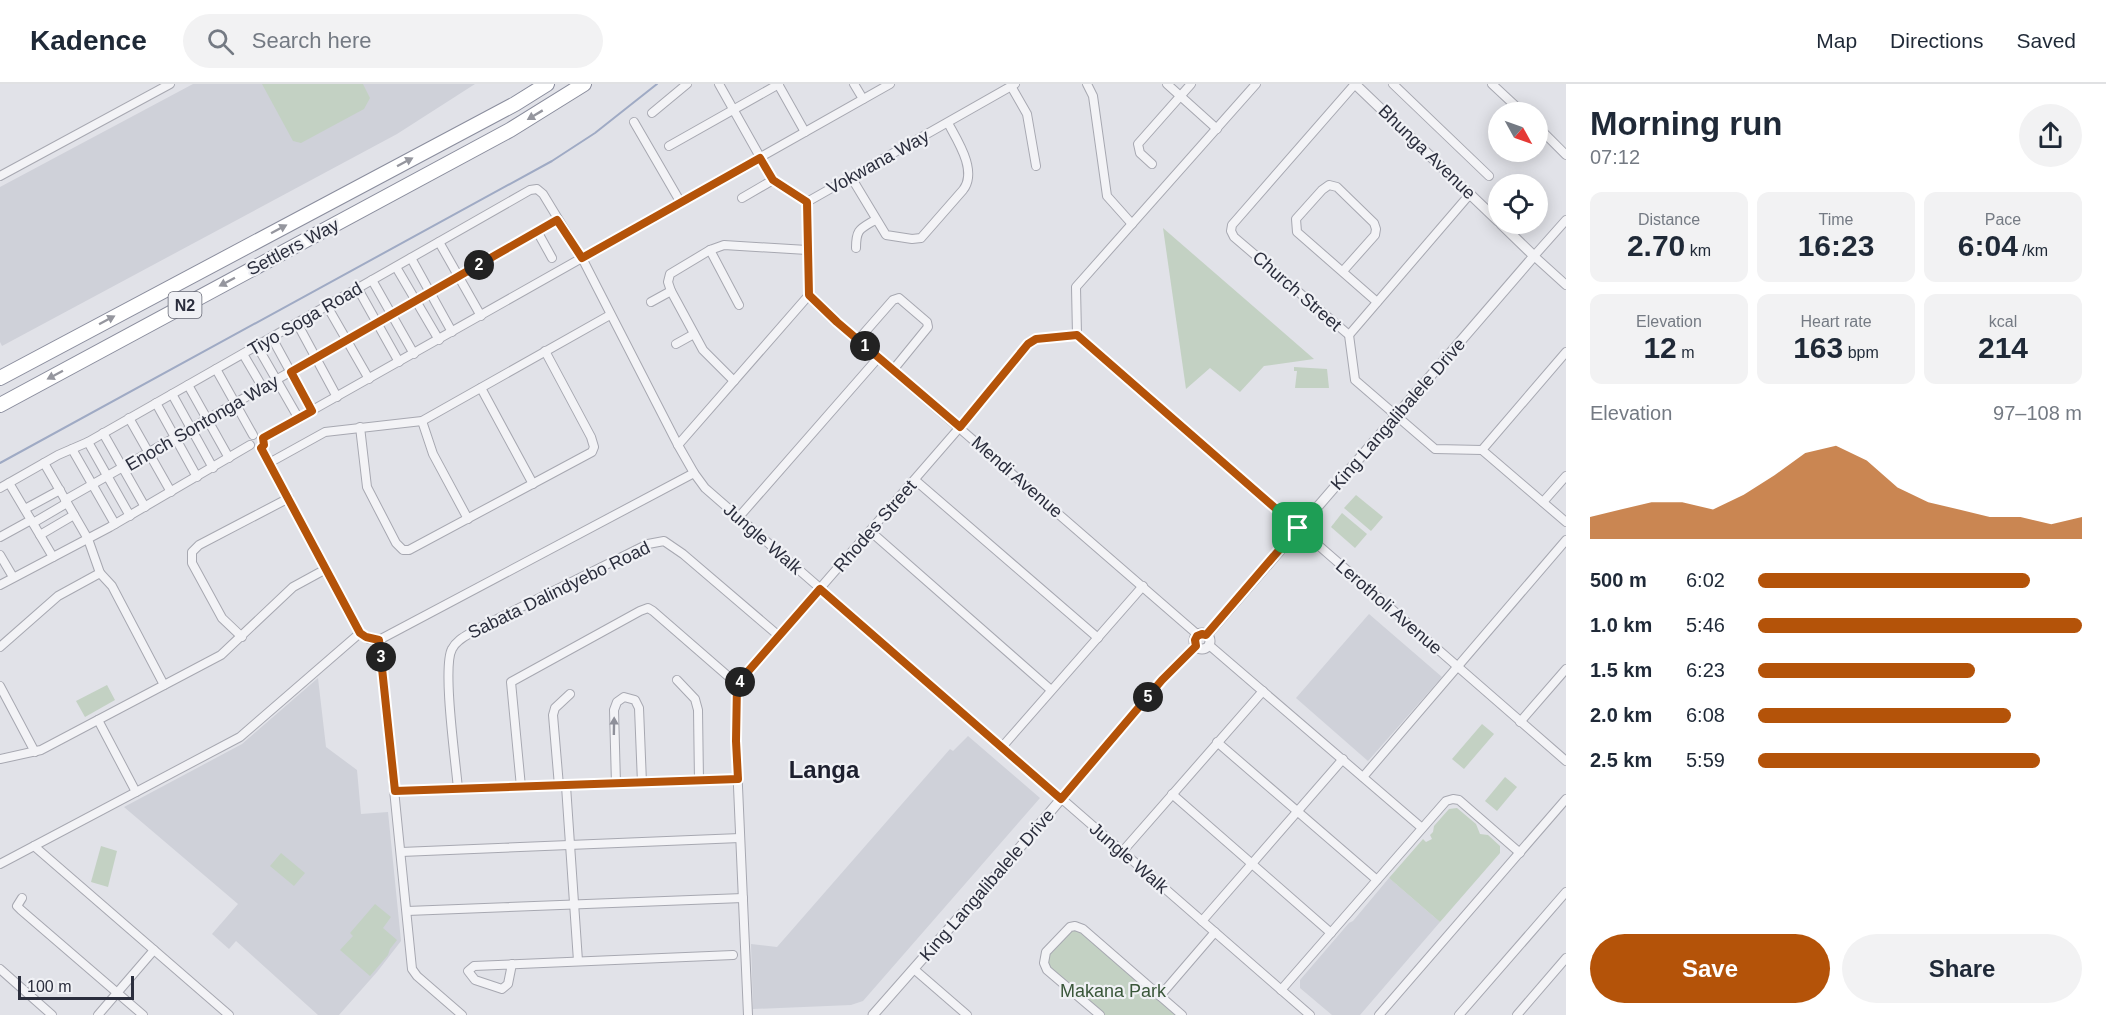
<!DOCTYPE html>
<html lang="en">
<head>
<meta charset="utf-8">
<style>
  :root { --surface:#fff; --page:#f2f2f3; --text:#1f2937; --muted:#747a83; --line:#e0e1e3; --accent:#b45309 }
  body { margin:0; font-family:Arial,sans-serif; background:var(--page); color:var(--text); height:100vh; display:flex; flex-direction:column; font-size:22px; white-space:nowrap }
  * { box-sizing:border-box; margin:0 }
  p { font-size:20px; color:var(--muted) }
  .icon { flex:none; width:33px; height:33px; fill:none; stroke:currentColor; stroke-width:2; stroke-linecap:round; stroke-linejoin:round }
  .map { position:relative; flex:1; overflow:hidden }
  .sheet { display:flex; flex-direction:column; background:var(--surface); width:540px }
  .sheet>* { flex:none }
  .needle { width:39px; rotate:130deg }
  .tools { position:absolute; left:1488px; top:18px; display:grid; gap:12px }
  .tools a { display:grid; place-items:center; width:60px; height:60px; border-radius:50%; background:var(--surface); box-shadow:0 3px 15px #0003; font-size:30px }
  .scale { position:absolute; left:18px; bottom:15px; width:116px; box-sizing:border-box; padding-left:6px; border:3px solid #2b2e3d; border-top:0; font-size:16px; line-height:21px; white-space:nowrap; color:#2b2e3d; -webkit-text-stroke:4px #f0f1f5; paint-order:stroke }
  .pin { position:absolute; display:grid; place-items:center; width:51px; height:51px; color:#fff; margin:-26px; border-radius:12px; box-shadow:0 3px 9px #0006 }
  .km { position:absolute; width:30px; height:30px; margin:-15px; border-radius:50%; background:#222; color:#fff; font-size:16px; line-height:30px; text-align:center }
  .round { display:grid; place-items:center; flex:none; width:63px; height:63px; border-radius:32px; background:var(--page) }
  .summary { display:flex; align-items:center; justify-content:space-between; height:102px; padding:0 24px }
  h1 { font-size:33px; font-weight:700; line-height:45px }
  .stats { display:grid; grid-template-columns:repeat(3,1fr); gap:9px; height:102px; padding:6px 24px }
  .stats div { display:grid; align-content:center; border-radius:12px; background:var(--page); text-align:center }
  .stats b { font-size:30px; font-weight:700 }
  .stats small { font-size:16px; font-weight:400 }
  .stats p { font-size:16px }
  .chart { height:168px; padding:12px 24px }
  .chart p { display:flex; justify-content:space-between }
  .chart svg { width:100%; height:108px; margin-top:6px; fill:var(--accent); opacity:.7 }
  .primary-button { display:flex; gap:12px; margin-top:auto; padding:12px 24px }
  .primary-button a { flex:1; height:69px; border-radius:36px; background:var(--accent); color:#fff; font-size:24px; font-weight:700; line-height:69px; text-align:center }
  .primary-button a+a { background:var(--page); color:var(--text) }
  ul { padding:0 24px; list-style:none; font-size:20px }
  li { display:grid; grid-template-columns:96px 72px 1fr; align-items:center; height:45px }
  li i { height:15px; border-radius:8px; background:var(--accent) }
  header { display:flex; align-items:center; gap:36px; box-sizing:border-box; height:84px; padding:0 30px; background:var(--surface); border-bottom:2px solid var(--line) }
  header strong { font-size:28px }
  nav { display:flex; gap:33px; margin-inline-start:auto; font-size:21px }
  .search { width:420px; height:54px; background:var(--page); display:flex; align-items:center; gap:15px; box-sizing:border-box; padding:0 21px; border-radius:33px; color:var(--muted); font-size:22px }
  main { display:flex; flex:1; min-height:0 }
  .map>svg:first-child { display:block }
</style>
</head>
<body>
<header>
<strong>Kadence</strong>
<div class="search"><svg class="icon" aria-label="search" viewBox="0 0 24 24"><circle cx="10" cy="10" r="6"/><path d="M15 15l6 6"/></svg>Search here</div>
<nav><a>Map</a><a>Directions</a><a>Saved</a></nav>
</header>
<main>
<div class="map">
<svg width="1566" height="931" viewBox="0 0 1566 931">
  <rect width="100%" height="100%" fill="#e1e2e8"/>
  <g fill="#cfd1d9">
    <polygon points="193,0 475,0 397,50 2,262 0,258 0,103"/>
    <polygon points="1369,530 1442,593 1368,677 1296,614"/>
    <polygon points="318,594 326,663 357,686 361,730 388,728 401,857 377,888 339,931 318,931 236,857 229,865 212,850 238,820 124,723 242,660"/>
    <polygon points="968,652 1040,714 863,917 851,921 753,925 751,860 777,863 950,665 953,667"/>
    <polygon points="1389,794 1440,838 1360,931 1332,931 1300,904 1300,896 1349,839 1353,837"/>
  </g>
  <g fill="#c3d1c3">
    <polygon points="262,0 363,0 370,14 364,25 301,59 293,57"/>
    <polygon points="1163,144 1314,275 1264,282 1240,308 1210,284 1186,305"/>
    <polygon points="1294,283 1327,285 1329,304 1295,304 1297,287 1294,287"/>
    <polygon points="1356,411 1383,433 1371,447 1344,424"/>
    <polygon points="1342,429 1367,450 1355,464 1331,443"/>
    <polygon points="107,601 115,616 85,633 76,617"/>
    <polygon points="1482,640 1494,650 1464,685 1452,675"/>
    <polygon points="1505,693 1517,703 1497,727 1485,717"/>
    <polygon points="1457,724 1476,740 1480,750 1488,751 1500,762 1500,769 1440,838 1389,794 1423,755 1426,758 1432,755 1430,751 1433,748 1434,742 1449,725"/>
    <polygon points="101,762 117,767 108,803 91,798"/>
    <polygon points="281,769 305,789 294,802 270,782"/>
    <polygon points="375,820 391,833 383,844 397,856 390,865 388,871 370,892 340,866 353,852 350,849"/>
    <polygon points="1072,846 1079,846 1177,931 1104,931 1049,883 1047,872"/>
  </g>
  <g fill="none" stroke-linecap="round" stroke-linejoin="round">
    <polyline stroke="#9faac4" stroke-width="2" points="0,379 552,77 595,49 657,0"/>
    <g stroke="#a7a8b1" stroke-width="10">
      <g id="minor">
        <polyline points="719,0 773,96"/>
        <polyline points="778,0 805,48"/>
        <polyline points="854,0 863,15"/>
        <polyline points="1087,0 1093,12 1107,112 1132,140"/>
        <polyline points="1167,0 1217,45"/>
        <polyline points="1355,0 1232,141 1231,147 1234,153 1349,251 1355,296 1435,365 1482,366 1566,438"/>
        <polyline points="1393,0 1489,92"/>
        <polyline points="1492,0 1522,28"/>
        <polyline points="1011,2 1027,30 1036,82"/>
        <polyline points="652,29 687,0"/>
        <polyline points="634,38 681,119"/>
        <polyline points="1538,43 1566,71"/>
        <polyline points="669,62 779,0"/>
        <polyline points="1152,80 1140,69 1138,60 1191,0"/>
        <polyline points="0,92 170,0"/>
        <path d="M851,93L886,151L912,155L921,154L963,106C978,87 957,56 948,39"/>
        <polyline points="742,114 773,96 807,118"/>
        <polyline points="1566,136 1534,172 1566,201"/>
        <polyline points="537,147 552,174"/>
        <polyline points="439,158 481,232"/>
        <path d="M856,164C856,145 860,145 875,136"/>
        <polyline points="710,166 739,221"/>
        <polyline points="411,174 452,248"/>
        <polyline points="396,183 439,256"/>
        <polyline points="1343,187 1375,151 1376,145 1374,139 1337,103 1329,101 1322,106 1296,135 1297,148 1377,218"/>
        <polyline points="372,196 414,270"/>
        <polyline points="358,205 399,278"/>
        <polyline points="809,211 837,238 1198,551"/>
        <polyline points="651,218 671,207"/>
        <polyline points="327,222 369,295"/>
        <polyline points="297,239 337,313"/>
        <polyline points="1077,251 1566,677"/>
        <polyline points="1077,251 1076,203 1256,0"/>
        <polyline points="1349,251 1470,110"/>
        <polyline points="272,254 312,327"/>
        <polyline points="858,256 893,216 899,214 927,238 928,243 893,286"/>
        <polyline points="676,260 694,250"/>
        <polyline points="257,262 299,335"/>
        <polyline points="243,270 263,304"/>
        <polyline points="216,285 253,351"/>
        <polyline points="734,297 703,266 671,207 668,198 670,190 710,166 724,161 807,166"/>
        <polyline points="188,301 229,374"/>
        <polyline points="481,304 533,400"/>
        <polyline points="172,310 213,384"/>
        <polyline points="156,319 197,393"/>
        <polyline points="129,334 171,408"/>
        <polyline points="422,337 433,370 468,435"/>
        <polyline points="360,343 367,403 396,459 403,466 409,466 592,368 594,363 591,353 545,267"/>
        <polyline points="103,349 145,423"/>
        <polyline points="263,354 890,0"/>
        <polyline points="88,358 130,432"/>
        <polyline points="678,361 809,211 807,118 1015,0"/>
        <polyline points="261,364 360,549"/>
        <polyline points="72,365 115,440"/>
        <polyline points="1482,366 1566,268"/>
        <polyline points="44,379 88,455 100,489"/>
        <polyline points="269,379 325,348 422,337 610,231"/>
        <polyline points="915,396 1098,554"/>
        <polyline points="9,399 53,473"/>
        <polyline points="0,404 58,371 88,358 530,106 537,105 543,110 582,174 678,361 694,389 705,404 1310,931"/>
        <polyline points="65,416 557,136"/>
        <polyline points="1543,418 1566,392"/>
        <polyline points="25,425 60,406"/>
        <polyline points="738,434 878,274"/>
        <polyline points="33,439 67,419"/>
        <polyline points="870,447 1051,606"/>
        <polyline points="40,451 74,431"/>
        <polyline points="0,453 31,436"/>
        <polyline points="0,471 13,493"/>
        <polyline points="0,501 110,443 250,361"/>
        <polyline points="360,549 369,555 379,556 694,389"/>
        <polyline points="242,553 222,534 192,479 192,468 199,461 289,414"/>
        <polyline points="379,556 412,885 417,892 462,931"/>
        <polyline points="1209,561 1422,744"/>
        <polyline points="0,563 58,512 100,489 112,502 164,601"/>
        <polyline points="677,596 695,615 698,626 699,697"/>
        <polyline points="0,602 35,668"/>
        <polyline points="98,636 136,708"/>
        <polyline points="1520,638 1566,585"/>
        <polyline points="1217,658 1377,796"/>
        <polyline points="1002,663 1143,502"/>
        <polyline points="0,675 41,666 221,571 293,503 326,485"/>
        <polyline points="1363,693 1566,456"/>
        <polyline points="616,700 614,626 617,618 624,613 635,616 639,624 642,699"/>
        <polyline points="559,702 553,631 555,624 570,610"/>
        <polyline points="566,702 578,877"/>
        <polyline points="521,703 511,598 640,527 648,524 653,527 737,600"/>
        <path d="M458,705C456,680 442,583 452,565C457,555 468,551 477,545L648,460L664,457L683,470L779,552"/>
        <polyline points="395,707 738,695"/>
        <polyline points="1172,710 1331,849"/>
        <polyline points="34,762 229,931"/>
        <polyline points="401,768 740,754"/>
        <polyline points="1122,768 1263,607"/>
        <polyline points="0,780 240,653 360,549"/>
        <polyline points="22,814 17,822 21,826 143,931"/>
        <polyline points="407,827 743,814"/>
        <polyline points="1202,837 1343,675"/>
        <polyline points="512,880 508,900 502,905 475,896 468,887 474,882 733,871"/>
        <polyline points="0,885 52,931"/>
        <polyline points="915,886 967,931"/>
        <polyline points="1281,906 1446,717 1453,715 1459,716 1520,769"/>
        <polyline points="1160,912 1215,848"/>
        <polyline points="98,931 154,866"/>
        <polyline points="748,931 736,657 737,600 960,343 1028,260 1036,255 1077,251"/>
        <polyline points="1100,931 1047,886 1044,879 1046,868 1070,843 1075,842 1083,845 1182,931"/>
        <polyline points="1379,931 1566,715"/>
        <polyline points="1459,931 1566,808"/>
        <polyline points="1517,931 1566,874"/>
      </g>
    </g>
    <g stroke="#a7a8b1" stroke-width="11">
      <g id="tertiary">
        <polyline points="1355,0 1498,137"/>
        <circle cx="1202" cy="557" r="8"/>
        <polyline points="1207,551 1534,172 1501,140"/>
        <polyline points="873,931 1005,781 1162,596 1196,562"/>
      </g>
    </g>
    <g stroke="#8a8d9d" stroke-width="16">
      <g id="motorway">
        <polyline points="0,294 515,20 547,0"/>
        <polyline points="0,321 510,46 584,0"/>
      </g>
    </g>
    <use href="#minor" stroke="#f3f3f6" stroke-width="8"/>
    <use href="#tertiary" stroke="#f3f3f6" stroke-width="9"/>
    <use href="#motorway" stroke="#fff" stroke-width="14"/>
  </g>
  <defs><path id="oneway-solid" d="M-6-.8H1V-3.2L6.5 0L1 3.2V.8H-6Z" transform="scale(1.5)"/></defs>
  <g fill="#95969e">
    <use href="#oneway-solid" transform="translate(535 31) rotate(149)"/>
    <use href="#oneway-solid" transform="translate(405 78) rotate(-28)"/>
    <use href="#oneway-solid" transform="translate(279 145) rotate(-28)"/>
    <use href="#oneway-solid" transform="translate(227 198) rotate(152)"/>
    <use href="#oneway-solid" transform="translate(107 236) rotate(-28)"/>
    <use href="#oneway-solid" transform="translate(55 291) rotate(152)"/>
  </g>
  <use fill="#8f909a" href="#oneway-solid" transform="translate(614 642) rotate(-89)"/>
  <g fill="none" stroke-linecap="round" stroke-linejoin="round">
    <g stroke="#fff" stroke-width="12">
      <polygon id="route" points="760,74 773,96 807,118 809,211 837,238 960,343 1028,260 1036,255 1077,251 1298,444 1206,551 1202,550 1197,552 1195,556 1196,562 1162,596 1061,715 820,505 737,600 736,657 738,695 395,707 379,556 366,553 360,549 261,364 264,361 263,354 312,327 291,288 557,136 582,174"/>
    </g>
    <use href="#route" stroke="#b45309" stroke-width="8"/>
  </g>
  <g text-anchor="middle" dominant-baseline="central" stroke-width="4.5" stroke-linejoin="round" paint-order="stroke">
    <rect fill="#f0f1f5" stroke="#666874" stroke-width="1.5" x="168.5" y="208" width="33" height="26" rx="4.5"/>
    <g font-size="16" font-weight="bold" fill="#2b2e3d">
      <text x="185" y="221">N2</text>
    </g>
    <g font-size="18" fill="#2b2e3d" stroke="#f0f1f5">
      <text transform="translate(1427 68) rotate(44)">Bhunga Avenue</text>
      <text transform="translate(878 78) rotate(-29)">Vokwana Way</text>
      <text transform="translate(293 163) rotate(-28)">Settlers Way</text>
      <text transform="translate(1297 207) rotate(41)">Church Street</text>
      <text transform="translate(305 235) rotate(-30)">Tiyo Soga Road</text>
      <text transform="translate(1398 330) rotate(-49)">King Langalibalele Drive</text>
      <text transform="translate(202 339) rotate(-30)">Enoch Sontonga Way</text>
      <text transform="translate(1017 393) rotate(41)">Mendi Avenue</text>
      <text transform="translate(875 442) rotate(-49)">Rhodes Street</text>
      <text transform="translate(763 455) rotate(41)">Jungle Walk</text>
      <text transform="translate(559 506) rotate(-26)">Sabata Dalindyebo Road</text>
      <text transform="translate(1389 523) rotate(41)">Lerotholi Avenue</text>
      <text transform="translate(1129 774) rotate(41)">Jungle Walk</text>
      <text transform="translate(987 801) rotate(-49)">King Langalibalele Drive</text>
    </g>
    <g font-size="18" fill="#3a573a" stroke="#f0f1f5">
      <text x="1113" y="907">Makana Park</text>
    </g>
    <g font-size="24" font-weight="bold" fill="#1d1f2e" stroke="#f0f1f5">
      <text x="824" y="685">Langa</text>
    </g>
  </g>
</svg>
<div class="tools">
<a><svg class="needle" viewBox="-14 -14 28 28"><path d="M0-13l5 13h-10z" fill="#e53935"/><path d="M0 13l5-13h-10z" fill="#747a83"/></svg></a>
<a><svg class="icon" aria-label="locate" viewBox="0 0 24 24"><circle cx="12" cy="12" r="6"/><path d="M12 2v4M12 18v4M2 12h4M18 12h4"/></svg></a>
</div>
<div class="scale">100 m</div>
<div class="pin" style="left:1298px;top:444px;background:#1e9e55"><svg class="icon" aria-label="arrive" viewBox="0 0 24 24"><path d="M6 21V4h12l-3 4 3 4H6"/></svg></div>
<b class="km" style="left:865px;top:262px">1</b>
<b class="km" style="left:479px;top:181px">2</b>
<b class="km" style="left:381px;top:573px">3</b>
<b class="km" style="left:740px;top:598px">4</b>
<b class="km" style="left:1148px;top:613px">5</b>
</div>
<section class="sheet">
<div class="summary"><div><h1>Morning run</h1><p>07:12</p></div><a class="round"><svg class="icon" aria-label="share" viewBox="0 0 24 24"><path d="M12 15V3M7 8l5-5 5 5M5 13v7h14v-7"/></svg></a></div>
<div class="stats">
<div><p>Distance</p><b>2.70<small> km</small></b></div>
<div><p>Time</p><b>16:23</b></div>
<div><p>Pace</p><b>6:04<small> /km</small></b></div>
</div>
<div class="stats">
<div><p>Elevation</p><b>12<small> m</small></b></div>
<div><p>Heart rate</p><b>163<small> bpm</small></b></div>
<div><p>kcal</p><b>214</b></div>
</div>
<div class="chart"><p><span>Elevation</span>97–108 m</p>
<svg viewBox="0 0 160 44" preserveAspectRatio="none"><path d="M0 44V35L10 32L20 29L30 29L40 32L50 26L60 18L70 9L80 6L90 12L100 23L110 29L120 32L130 35L140 35L150 38L160 35V44z"/></svg>
</div>
<ul>
<li><b>500 m</b>6:02<i style="width:84%"></i></li>
<li><b>1.0 km</b>5:46<i style="width:100%"></i></li>
<li><b>1.5 km</b>6:23<i style="width:67%"></i></li>
<li><b>2.0 km</b>6:08<i style="width:78%"></i></li>
<li><b>2.5 km</b>5:59<i style="width:87%"></i></li>
</ul>
<div class="primary-button"><a>Save</a><a>Share</a></div>
</section>
</main>
</body>
</html>
